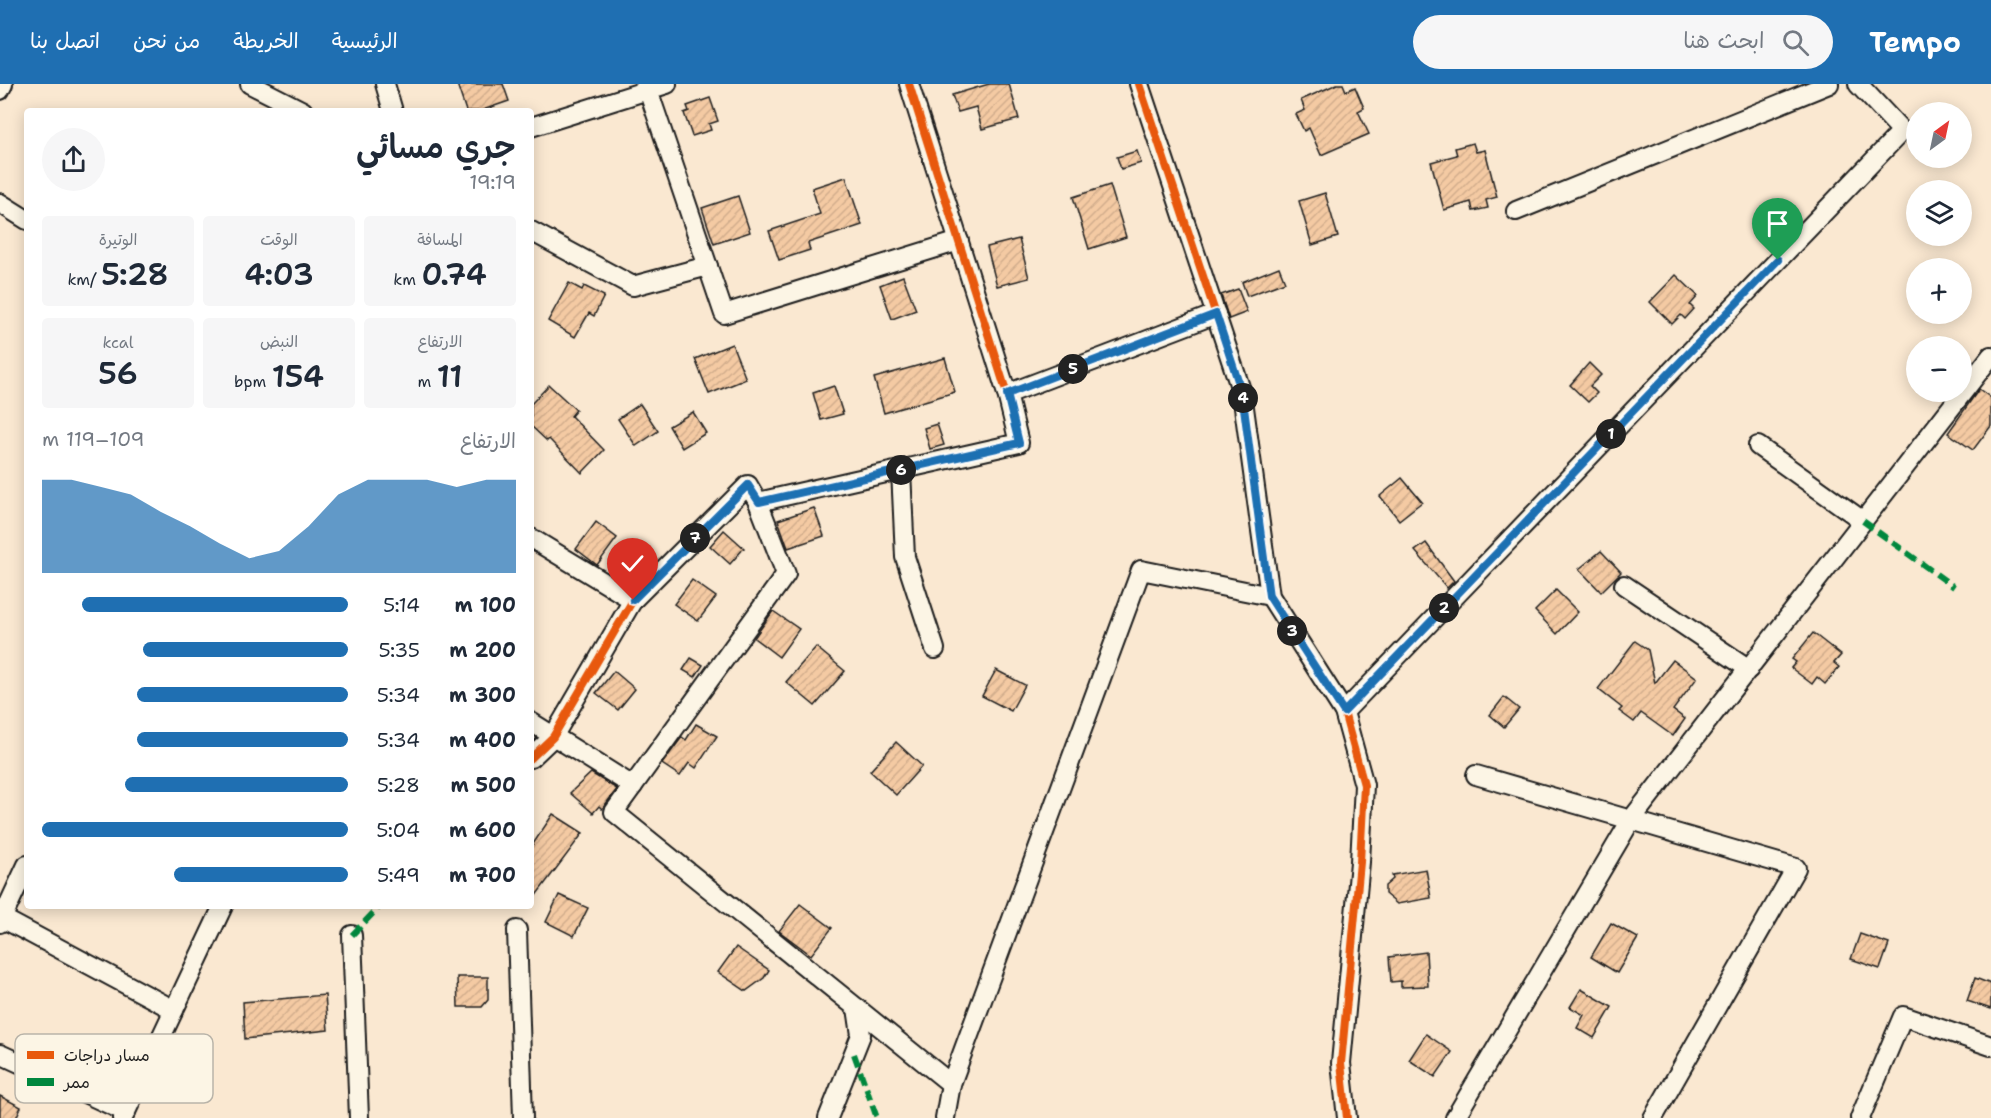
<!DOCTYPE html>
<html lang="ar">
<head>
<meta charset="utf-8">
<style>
  :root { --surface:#fff; --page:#f6f6f7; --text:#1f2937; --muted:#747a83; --accent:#1f6fb2 }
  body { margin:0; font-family:"Shantell Sans","Playpen Sans Arabic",sans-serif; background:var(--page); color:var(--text); direction:rtl; height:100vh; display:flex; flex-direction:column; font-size:22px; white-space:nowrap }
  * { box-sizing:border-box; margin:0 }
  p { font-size:20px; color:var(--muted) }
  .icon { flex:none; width:33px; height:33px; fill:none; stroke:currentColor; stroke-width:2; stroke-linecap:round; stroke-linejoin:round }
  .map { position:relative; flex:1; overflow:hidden; direction:ltr }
  .side { position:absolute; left:24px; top:24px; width:510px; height:801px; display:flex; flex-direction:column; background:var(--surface); border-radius:6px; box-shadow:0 3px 15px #0003; direction:rtl }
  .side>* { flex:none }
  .needle { width:39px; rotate:33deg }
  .tools { position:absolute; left:1906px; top:18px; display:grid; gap:12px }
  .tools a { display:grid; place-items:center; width:66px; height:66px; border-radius:50%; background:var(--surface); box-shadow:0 3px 15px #0003; font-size:30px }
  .pin { position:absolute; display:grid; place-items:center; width:51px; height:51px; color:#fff; margin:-62px -26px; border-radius:50% 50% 50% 0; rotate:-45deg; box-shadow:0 0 6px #0007 }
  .pin .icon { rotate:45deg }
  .km { position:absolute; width:30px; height:30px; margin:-15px; border-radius:50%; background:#222; color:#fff; font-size:16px; line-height:30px; text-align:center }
  .round { display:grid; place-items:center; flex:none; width:63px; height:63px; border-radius:32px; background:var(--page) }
  .headline { display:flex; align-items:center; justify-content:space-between; height:102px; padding:0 18px }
  h1 { font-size:33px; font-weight:600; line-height:45px }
  .stats { display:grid; grid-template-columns:repeat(3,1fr); gap:9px; height:102px; padding:6px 18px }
  .stats div { display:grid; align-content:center; border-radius:6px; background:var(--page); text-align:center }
  .stats b { font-size:30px; font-weight:600 }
  .stats small { font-size:16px; font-weight:400 }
  .stats p { font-size:16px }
  .chart { height:168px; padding:12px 18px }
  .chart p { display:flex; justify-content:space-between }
  .chart svg { width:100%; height:108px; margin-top:6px; fill:var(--accent); opacity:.7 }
  ul { padding:0 18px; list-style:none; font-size:20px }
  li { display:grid; grid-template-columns:96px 72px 1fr; align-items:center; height:45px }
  li i { height:15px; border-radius:8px; background:var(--accent) }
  header { display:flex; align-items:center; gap:36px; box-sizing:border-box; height:84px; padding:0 30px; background:var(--accent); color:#fff }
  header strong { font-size:28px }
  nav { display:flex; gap:33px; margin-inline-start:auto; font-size:21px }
  .search { width:420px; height:54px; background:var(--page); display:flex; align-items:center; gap:15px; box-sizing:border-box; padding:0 21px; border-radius:33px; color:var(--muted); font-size:22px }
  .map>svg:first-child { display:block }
</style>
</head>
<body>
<header>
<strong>Tempo</strong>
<div class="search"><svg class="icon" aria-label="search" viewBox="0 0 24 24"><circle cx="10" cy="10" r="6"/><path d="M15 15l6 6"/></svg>ابحث هنا</div>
<nav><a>الرئيسية</a><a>الخريطة</a><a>من نحن</a><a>اتصل بنا</a></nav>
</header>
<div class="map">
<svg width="1991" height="1034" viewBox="0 0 1991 1034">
  <defs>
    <pattern id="building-hatch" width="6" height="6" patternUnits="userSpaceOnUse" patternTransform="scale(1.5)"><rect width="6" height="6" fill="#f4caa3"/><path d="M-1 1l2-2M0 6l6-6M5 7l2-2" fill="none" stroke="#d1ad8c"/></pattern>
  </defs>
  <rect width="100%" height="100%" fill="#fae8d1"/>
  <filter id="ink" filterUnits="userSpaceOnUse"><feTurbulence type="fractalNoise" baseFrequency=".0167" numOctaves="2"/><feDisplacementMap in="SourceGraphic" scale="12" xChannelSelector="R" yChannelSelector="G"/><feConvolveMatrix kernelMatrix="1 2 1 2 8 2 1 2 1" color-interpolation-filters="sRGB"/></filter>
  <g filter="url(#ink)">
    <g fill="url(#building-hatch)" stroke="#1c1c1c" stroke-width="1.5">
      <polygon points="457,0 503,0 509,17 480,27 466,27"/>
      <polygon points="989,0 1009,0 1019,35 982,45 976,23 958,28 952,11"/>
      <polygon points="1337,0 1343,0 1346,7 1355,3 1364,24 1358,27 1369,50 1321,71 1309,44 1304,47 1296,30 1305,26 1301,16"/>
      <polygon points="710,14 718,37 709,40 711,46 692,52 684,29 689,27 687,22"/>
      <polygon points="1473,59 1476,68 1485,66 1497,113 1486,116 1488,124 1473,127 1471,118 1444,126 1431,78 1457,71 1455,64"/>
      <polygon points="1137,67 1141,79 1121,85 1117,73"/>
      <polygon points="846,93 862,141 808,159 810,166 779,176 769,147 820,130 812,104"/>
      <polygon points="1110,101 1126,153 1089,165 1073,113"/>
      <polygon points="1325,109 1338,153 1312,161 1299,117"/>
      <polygon points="738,112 750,148 714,160 702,124"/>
      <polygon points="1019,155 1029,194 997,202 987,163"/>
      <polygon points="1279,183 1285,198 1247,212 1242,198"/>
      <polygon points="1676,191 1698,212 1690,221 1694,225 1685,235 1681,231 1672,240 1650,218"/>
      <polygon points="903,192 916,226 892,235 880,201"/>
      <polygon points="569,199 582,206 584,202 604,212 594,232 589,229 575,253 548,237"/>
      <polygon points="1238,205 1247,228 1229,235 1221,211"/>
      <polygon points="732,260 746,295 709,310 695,275"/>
      <polygon points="945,274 955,308 884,329 874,294"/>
      <polygon points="1589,279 1601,291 1590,302 1597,309 1588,318 1570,301"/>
      <polygon points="549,301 576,326 571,332 604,366 582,389 549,355 547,357 531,342 531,320"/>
      <polygon points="834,302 843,330 821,336 813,309"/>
      <polygon points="1979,305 1991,314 1991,342 1973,366 1948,349"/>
      <polygon points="640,320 658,347 636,362 618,335"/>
      <polygon points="693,328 706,349 682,364 669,342"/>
      <polygon points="937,340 944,361 930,365 924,344"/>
      <polygon points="1402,394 1422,418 1399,436 1380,412"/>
      <polygon points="814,424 824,452 788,464 778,436"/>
      <polygon points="596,438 617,454 597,481 576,465"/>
      <polygon points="724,446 744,464 730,480 710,462"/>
      <polygon points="1426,459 1454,497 1447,504 1415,467"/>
      <polygon points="1601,467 1621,488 1601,508 1579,485"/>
      <polygon points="692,496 716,513 698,537 674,520"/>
      <polygon points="1556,506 1578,528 1557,550 1535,527"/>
      <polygon points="773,527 799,545 779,573 754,554"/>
      <polygon points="1813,549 1841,571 1834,579 1839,583 1825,600 1817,593 1812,600 1791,584 1796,578 1792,575"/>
      <polygon points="1635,557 1648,566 1655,599 1673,576 1697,594 1673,626 1685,635 1673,652 1641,629 1634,638 1619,627 1622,624 1598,605"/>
      <polygon points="816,563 845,587 815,622 786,598"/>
      <polygon points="691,574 703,581 695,593 683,586"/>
      <polygon points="996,586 1025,601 1011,627 982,612"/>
      <polygon points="614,587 635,605 618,626 596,609"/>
      <polygon points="1504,613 1519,625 1504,643 1490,631"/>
      <polygon points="696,640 717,652 696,684 689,679 680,692 662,680 682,653 686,656"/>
      <polygon points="896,658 922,682 896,711 870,687"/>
      <polygon points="591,689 617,705 602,725 599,722 593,729 570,709"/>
      <polygon points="553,730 583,749 531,818 531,763"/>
      <polygon points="1426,785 1431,814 1397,820 1385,810 1385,802 1393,795 1392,791"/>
      <polygon points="559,811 588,824 574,852 546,838"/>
      <polygon points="800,820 832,844 811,871 779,847"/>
      <polygon points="1611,839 1638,854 1617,889 1591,873"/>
      <polygon points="1860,850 1889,860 1880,885 1851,875"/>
      <polygon points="736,863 769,886 764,894 746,907 718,888"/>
      <polygon points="1426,868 1428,902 1401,903 1401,897 1391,898 1389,873"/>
      <polygon points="457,893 488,893 488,916 482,923 458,923"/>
      <polygon points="1975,894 1991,900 1991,925 1967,917"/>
      <polygon points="1581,905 1612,923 1594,954 1577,944 1584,931 1570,923"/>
      <polygon points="325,911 328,946 245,955 243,918"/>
      <polygon points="1426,950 1452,968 1435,993 1409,976"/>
      <polygon points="0,1012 21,1023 16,1034 0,1034"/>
    </g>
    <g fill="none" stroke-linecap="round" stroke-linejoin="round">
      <g stroke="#1c1c1c" stroke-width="22">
        <g id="minor">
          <polyline points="250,0 303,27"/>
          <polyline points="385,0 393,27"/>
          <polyline points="646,0 724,230 959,157"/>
          <polyline points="1139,0 1242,309 1270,512 1344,628 1364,701 1360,778 1341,979 1347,1034"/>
          <polyline points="0,6 3,0"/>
          <polyline points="531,43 667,0"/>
          <polyline points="0,119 27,136"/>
          <polyline points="1516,127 1829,0"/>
          <polyline points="531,147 633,202 708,182"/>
          <polyline points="1007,310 1216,230"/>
          <polyline points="1758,362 1863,437"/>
          <polyline points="901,386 905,473 935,565"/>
          <polyline points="758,418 786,490 614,728 951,1000"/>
          <polyline points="531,454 633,516"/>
          <polyline points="1624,501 1749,585"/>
          <polyline points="1344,628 1902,47 1858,0"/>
          <polyline points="531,638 633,702"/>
          <polyline points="531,674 553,653 633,516 748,401 758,418 1019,359 1007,310 909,0"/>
          <polyline points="1476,691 1796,784 1653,1034"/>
          <polyline points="2,834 174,926"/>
          <polyline points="0,839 27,781"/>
          <polyline points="517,846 523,1034"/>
          <polyline points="352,851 359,1034"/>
          <polyline points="0,970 126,1028"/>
          <polyline points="123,1034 223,822"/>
          <polyline points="828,1034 861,951 857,924"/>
          <polyline points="945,1034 951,1000 1141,486 1270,512"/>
          <polyline points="1455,1034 1631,736 1991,272"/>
          <polyline points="1860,1034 1903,932 1991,962"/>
        </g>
      </g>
      <use href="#minor" stroke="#fcf5e5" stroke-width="18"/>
      <g stroke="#00873e" stroke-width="6" stroke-dasharray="12 6" stroke-linecap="butt">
        <polyline points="1863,437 1954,503"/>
        <polyline points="352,851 380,822"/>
        <polyline points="854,970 877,1034"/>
      </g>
      <g stroke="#fcf5e5" stroke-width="11">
        <g id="cycleway">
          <polyline points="1139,0 1242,309 1270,512 1344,628 1364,701 1360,778 1341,979 1347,1034"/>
          <polyline points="531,674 553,653 633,516 748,401 758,418 1019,359 1007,310 909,0"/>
        </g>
      </g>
      <use href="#cycleway" stroke="#e8590c" stroke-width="8"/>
    </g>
  </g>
  <g fill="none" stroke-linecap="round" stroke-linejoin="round" filter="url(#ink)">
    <g stroke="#fff" stroke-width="12">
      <polyline id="route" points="633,516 748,401 759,418 1019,359 1007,310 1216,230 1242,309 1269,512 1344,628 1778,176"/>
    </g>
    <use href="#route" stroke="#1f6fb2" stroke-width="8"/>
  </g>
  <rect x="15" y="950" width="198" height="69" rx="9" fill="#fcf5e5" stroke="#b9b4a9" stroke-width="1.5"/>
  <rect x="27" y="967" width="27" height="8" fill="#e8590c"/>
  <rect x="27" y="994" width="27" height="8" fill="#00873e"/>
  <g font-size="16" fill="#1c1c1c">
    <text x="64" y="977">مسار دراجات</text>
    <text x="64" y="1004">ممر</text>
  </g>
</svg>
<div class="tools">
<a><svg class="needle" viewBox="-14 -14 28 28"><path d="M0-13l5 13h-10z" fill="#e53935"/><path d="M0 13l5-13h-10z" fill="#747a83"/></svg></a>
<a><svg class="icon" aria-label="layers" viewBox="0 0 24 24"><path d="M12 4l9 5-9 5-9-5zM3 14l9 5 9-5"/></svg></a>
<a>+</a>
<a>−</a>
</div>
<div class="pin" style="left:1778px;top:176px;background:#1e9e55"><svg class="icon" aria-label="arrive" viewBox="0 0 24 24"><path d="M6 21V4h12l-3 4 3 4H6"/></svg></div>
<div class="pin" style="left:633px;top:516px;background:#d93025"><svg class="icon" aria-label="check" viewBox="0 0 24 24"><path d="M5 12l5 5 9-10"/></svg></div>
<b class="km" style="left:1611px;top:350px">1</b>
<b class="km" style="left:1444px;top:524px">2</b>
<b class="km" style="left:1292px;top:547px">3</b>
<b class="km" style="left:1243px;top:314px">4</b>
<b class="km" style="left:1073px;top:285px">5</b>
<b class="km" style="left:901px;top:386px">6</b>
<b class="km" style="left:695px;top:454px">7</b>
<section class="side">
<div class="headline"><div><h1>جري مسائي</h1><p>19:19</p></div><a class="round"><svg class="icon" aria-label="share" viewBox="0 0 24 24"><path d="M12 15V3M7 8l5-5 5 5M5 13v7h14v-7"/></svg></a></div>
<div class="stats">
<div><p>المسافة</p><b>0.74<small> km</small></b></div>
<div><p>الوقت</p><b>4:03</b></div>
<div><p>الوتيرة</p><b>5:28<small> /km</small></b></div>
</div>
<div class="stats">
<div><p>الارتفاع</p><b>11<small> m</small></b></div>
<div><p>النبض</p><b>154<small> bpm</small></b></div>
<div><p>kcal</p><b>56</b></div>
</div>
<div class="chart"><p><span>الارتفاع</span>109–119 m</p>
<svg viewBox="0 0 160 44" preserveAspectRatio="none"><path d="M0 44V6L10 6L20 9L30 12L40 19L50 25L60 32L70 38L80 35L90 25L100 12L110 6L120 6L130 6L140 9L150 6L160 6V44z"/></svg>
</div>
<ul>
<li><b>100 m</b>5:14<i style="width:87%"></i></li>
<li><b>200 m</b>5:35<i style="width:67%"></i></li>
<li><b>300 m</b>5:34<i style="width:69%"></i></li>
<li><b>400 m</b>5:34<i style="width:69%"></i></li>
<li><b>500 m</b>5:28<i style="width:73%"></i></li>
<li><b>600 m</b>5:04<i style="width:100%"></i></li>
<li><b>700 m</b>5:49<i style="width:57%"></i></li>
</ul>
</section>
</div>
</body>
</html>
